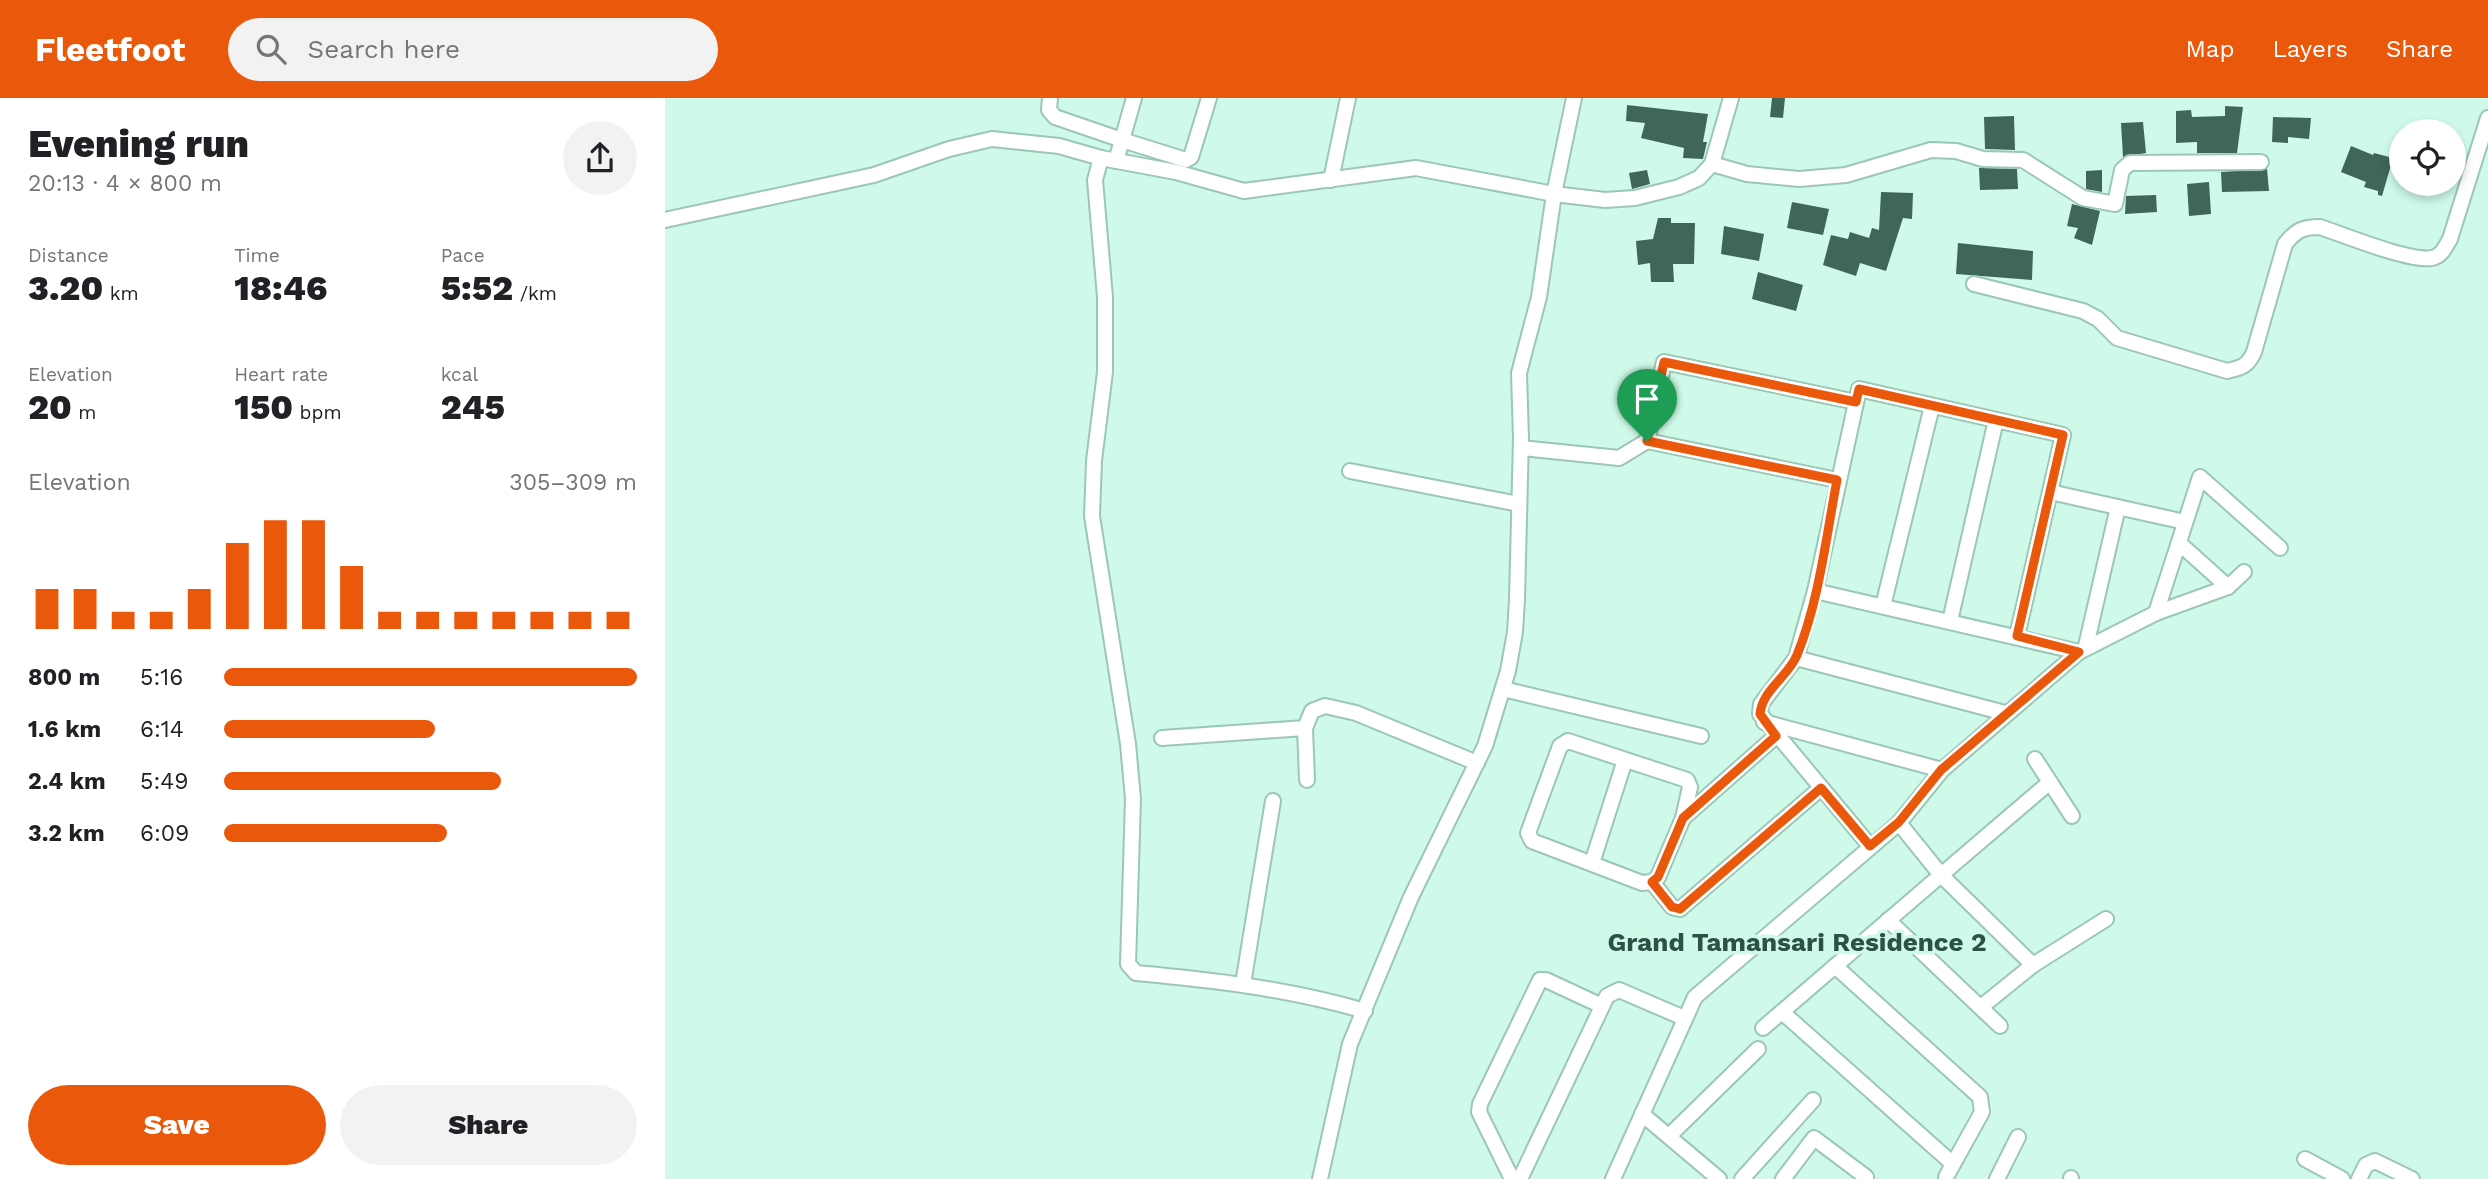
<!DOCTYPE html>
<html lang="en">
<head>
<meta charset="utf-8">
<style>
  :root { --surface:#fff; --page:#f2f2f2; --text:#202124; --muted:#757577; --accent:#ea580c }
  body { margin:0; font-family:"Work Sans",sans-serif; background:var(--page); color:var(--text); height:100vh; display:flex; flex-direction:column; font-size:26px; white-space:nowrap }
  * { box-sizing:border-box; margin:0 }
  p { font-size:23px; color:var(--muted) }
  .icon { flex:none; width:38px; height:38px; fill:none; stroke:currentColor; stroke-width:2; stroke-linecap:round; stroke-linejoin:round }
  .map { position:relative; flex:1; overflow:hidden }
  .drawer { display:flex; flex-direction:column; background:var(--surface); width:665px }
  .drawer>* { flex:none }
  .tools { position:absolute; left:1724px; top:21px; display:grid; gap:14px }
  .tools a { display:grid; place-items:center; width:77px; height:77px; border-radius:50%; background:var(--surface); box-shadow:0 4px 10px #0003; font-size:35px }
  .pin { position:absolute; display:grid; place-items:center; width:60px; height:60px; color:#fff; margin:-72px -30px; border-radius:50% 50% 50% 0; rotate:-45deg; box-shadow:0 0 7px #0007 }
  .pin .icon { rotate:45deg }
  .round { display:grid; place-items:center; flex:none; width:74px; height:74px; border-radius:37px; background:var(--page) }
  .headline { display:flex; align-items:center; justify-content:space-between; height:119px; padding:0 28px }
  h1 { font-size:38px; font-weight:800; line-height:52px }
  .stats { display:grid; grid-template-columns:repeat(3,1fr); gap:10px; height:119px; padding:7px 28px }
  .stats div { display:grid; align-content:center }
  .stats b { font-size:35px; font-weight:800 }
  .stats small { font-size:19px; font-weight:400 }
  .stats p { font-size:19px }
  .chart { height:196px; padding:14px 28px }
  .chart p { display:flex; justify-content:space-between }
  .chart svg { width:100%; height:126px; margin-top:7px; stroke:var(--accent); stroke-width:6 }
  .cta { display:flex; gap:14px; margin-top:auto; padding:14px 28px }
  .cta a { flex:1; height:80px; border-radius:42px; background:var(--accent); color:#fff; font-size:28px; font-weight:800; line-height:80px; text-align:center }
  .cta a+a { background:var(--page); color:var(--text) }
  ul { padding:0 28px; list-style:none; font-size:23px }
  li { display:grid; grid-template-columns:112px 84px 1fr; align-items:center; height:52px }
  li i { height:18px; border-radius:9px; background:var(--accent) }
  header { display:flex; align-items:center; gap:42px; box-sizing:border-box; height:98px; padding:0 35px; background:var(--accent); color:#fff }
  header strong { font-size:33px }
  nav { display:flex; gap:38px; margin-inline-start:auto; font-size:24px }
  .search { width:490px; height:63px; background:var(--page); display:flex; align-items:center; gap:18px; box-sizing:border-box; padding:0 24px; border-radius:38px; color:var(--muted); font-size:26px }
  main { display:flex; flex:1; min-height:0 }
  .map>svg:first-child { display:block }
</style>
</head>
<body>
<header>
<strong>Fleetfoot</strong>
<div class="search"><svg class="icon" aria-label="search" viewBox="0 0 24 24"><circle cx="10" cy="10" r="6"/><path d="M15 15l6 6"/></svg>Search here</div>
<nav><a>Map</a><a>Layers</a><a>Share</a></nav>
</header>
<main>
<section class="drawer">
<div class="headline"><div><h1>Evening run</h1><p>20:13 · 4 × 800 m</p></div><a class="round"><svg class="icon" aria-label="share" viewBox="0 0 24 24"><path d="M12 15V3M7 8l5-5 5 5M5 13v7h14v-7"/></svg></a></div>
<div class="stats">
<div><p>Distance</p><b>3.20<small> km</small></b></div>
<div><p>Time</p><b>18:46</b></div>
<div><p>Pace</p><b>5:52<small> /km</small></b></div>
</div>
<div class="stats">
<div><p>Elevation</p><b>20<small> m</small></b></div>
<div><p>Heart rate</p><b>150<small> bpm</small></b></div>
<div><p>kcal</p><b>245</b></div>
</div>
<div class="chart"><p><span>Elevation</span>305–309 m</p>
<svg viewBox="0 0 160 44" preserveAspectRatio="none"><path d="M5 44V30M15 44V30M25 44V38M35 44V38M45 44V30M55 44V14M65 44V6M75 44V6M85 44V22M95 44V38M105 44V38M115 44V38M125 44V38M135 44V38M145 44V38M155 44V38"/></svg>
</div>
<ul>
<li><b>800 m</b>5:16<i style="width:100%"></i></li>
<li><b>1.6 km</b>6:14<i style="width:51%"></i></li>
<li><b>2.4 km</b>5:49<i style="width:67%"></i></li>
<li><b>3.2 km</b>6:09<i style="width:54%"></i></li>
</ul>
<div class="cta"><a>Save</a><a>Share</a></div>
</section>
<div class="map">
<svg width="1823" height="1081" viewBox="0 0 1823 1081">
  <rect width="100%" height="100%" fill="#cffae9"/>
  <g fill="#3f6658">
    <polygon points="1107,0 1120,0 1118,20 1105,19"/>
    <polygon points="962,7 1043,16 1038,44 1042,44 1038,61 1018,60 1019,50 976,40 980,25 961,23"/>
    <polygon points="1560,8 1578,9 1572,55 1532,55 1532,44 1511,45 1511,13 1526,12 1527,19 1560,18"/>
    <polygon points="1349,18 1350,52 1320,51 1319,19"/>
    <polygon points="1608,19 1646,20 1644,41 1623,39 1623,45 1607,44"/>
    <polygon points="1478,24 1481,55 1458,59 1456,25"/>
    <polygon points="1686,48 1708,57 1709,55 1728,60 1717,98 1713,97 1713,93 1699,89 1701,84 1676,74"/>
    <polygon points="1314,70 1352,71 1353,91 1315,92"/>
    <polygon points="1602,71 1604,93 1557,94 1556,74"/>
    <polygon points="982,72 985,86 967,91 964,75"/>
    <polygon points="1437,72 1437,94 1421,91 1421,73"/>
    <polygon points="1544,84 1546,116 1524,118 1522,86"/>
    <polygon points="1216,94 1248,95 1247,121 1238,120 1221,173 1195,165 1191,178 1158,167 1166,137 1183,141 1185,134 1204,140 1207,130 1214,132"/>
    <polygon points="1491,97 1492,114 1460,116 1461,98"/>
    <polygon points="1127,104 1164,111 1158,137 1122,130"/>
    <polygon points="1407,106 1435,113 1427,147 1409,140 1413,130 1402,128"/>
    <polygon points="993,120 1006,120 1006,125 1030,125 1029,166 1008,166 1009,184 986,184 985,165 973,167 971,143 988,141"/>
    <polygon points="1059,128 1099,136 1094,163 1056,156"/>
    <polygon points="1293,145 1368,153 1367,182 1291,176"/>
    <polygon points="1093,174 1138,187 1131,213 1087,201"/>
  </g>
  <g fill="none" stroke-linecap="round" stroke-linejoin="round">
    <g stroke="#9cc6b5" stroke-width="18">
      <g id="street">
        <polyline points="385,0 384,12 390,19 457,42 469,0"/>
        <path d="M436,60L430,82L440,199V274L429,363L427,418L463,646L468,701L463,866L471,875C549,882 624,891 700,913"/>
        <polyline points="451,63 457,42 521,62 526,59 544,0"/>
        <polyline points="1047,66 1082,76 1134,81 1181,77 1266,52 1291,53 1318,61 1358,62 1418,100 1450,106 1457,72 1465,65 1596,64"/>
        <polyline points="666,82 683,0"/>
        <polyline points="0,122 209,77 284,51 327,41 394,48 436,60 511,74 579,93 751,70 889,96 940,102 970,100 1014,89 1034,80 1047,66 1066,0"/>
        <path d="M1309,186L1418,213L1433,221L1452,240L1562,273C1576,270 1583,268 1589,254L1620,146C1631,132 1638,129 1655,129C1679,137 1745,164 1767,160C1777,158 1780,149 1785,141L1823,20"/>
        <polyline points="982,343 999,264 1191,304"/>
        <polyline points="856,350 954,360 982,343 1172,382"/>
        <polyline points="685,373 854,406"/>
        <polyline points="1385,394 1520,424"/>
        <polyline points="1514,445 1563,489"/>
        <polyline points="1218,508 1267,308"/>
        <polyline points="1491,515 1535,379 1615,450"/>
        <polyline points="1285,523 1331,322"/>
        <polyline points="1421,548 1453,409"/>
        <polyline points="1414,554 1491,515 1563,489 1579,474"/>
        <polyline points="1131,560 1340,615"/>
        <polyline points="838,591 1036,638"/>
        <polyline points="1099,624 1277,672"/>
        <polyline points="640,630 642,682"/>
        <polyline points="497,640 640,630 647,613 660,608 691,615 812,665"/>
        <polyline points="1370,661 1407,718"/>
        <polyline points="1018,720 1025,689 1022,682 903,643 895,648 863,735 867,743 977,785 987,784 993,779 1018,720 1111,638"/>
        <polyline points="1234,725 1276,777 1385,684"/>
        <polyline points="1205,748 1095,616 1096,606 1131,560 1150,493 1194,291 1398,337 1352,538"/>
        <polyline points="927,765 960,662"/>
        <polyline points="987,784 1007,809 1015,811 1156,690"/>
        <polyline points="1223,822 1335,928"/>
        <polyline points="1368,867 1441,821"/>
        <polyline points="1170,868 1315,999 1317,1014 1281,1079"/>
        <polyline points="578,886 608,703"/>
        <polyline points="1117,914 1288,1066"/>
        <polyline points="1098,930 1276,777 1368,867 1316,909"/>
        <polyline points="977,1016 1054,1081"/>
        <polyline points="1004,1038 1093,951"/>
        <polyline points="1640,1061 1677,1081"/>
        <polyline points="655,1081 685,946 746,799 820,648 843,573 850,534 852,502 856,340 854,275 874,199 889,96 909,0"/>
        <polyline points="847,1081 814,1014 815,1006 875,882 881,882 937,908"/>
        <polyline points="855,1081 942,898 954,892 1019,920"/>
        <polyline points="948,1081 1030,899 1234,725 1277,672 1414,554 1150,493"/>
        <polyline points="1077,1081 1148,1002"/>
        <polyline points="1118,1081 1149,1040 1201,1079"/>
        <polyline points="1332,1081 1353,1039"/>
        <polyline points="1406,1081 1406,1080"/>
        <polyline points="1694,1081 1701,1067 1710,1063 1747,1081"/>
      </g>
    </g>
    <use href="#street" stroke="#fff" stroke-width="14"/>
  </g>
  <g fill="none" stroke-linecap="round" stroke-linejoin="round">
    <g stroke="#fff" stroke-width="14">
      <path id="route" d="M999,264L1191,304L1194,291L1398,337L1352,538L1414,554L1276,672L1234,724L1205,748L1156,690L1015,811L1007,809L987,784L993,779L1018,720L1111,638L1095,616C1097,592 1123,579 1132,557C1154,503 1161,440 1172,382L982,343Z"/>
    </g>
    <use href="#route" stroke="#ea580c" stroke-width="9"/>
  </g>
  <g text-anchor="middle" dominant-baseline="central" stroke-width="7" stroke-linejoin="round" paint-order="stroke">
    <g font-size="26" font-weight="bold" fill="#2c5245" stroke="#cffae9">
      <text x="1132" y="844">Grand Tamansari Residence 2</text>
    </g>
  </g>
</svg>
<div class="tools">
<a><svg class="icon" aria-label="locate" viewBox="0 0 24 24"><circle cx="12" cy="12" r="6"/><path d="M12 2v4M12 18v4M2 12h4M18 12h4"/></svg></a>
</div>
<div class="pin" style="left:982px;top:343px;background:#1e9e55"><svg class="icon" aria-label="arrive" viewBox="0 0 24 24"><path d="M6 21V4h12l-3 4 3 4H6"/></svg></div>
</div>
</main>
</body>
</html>
